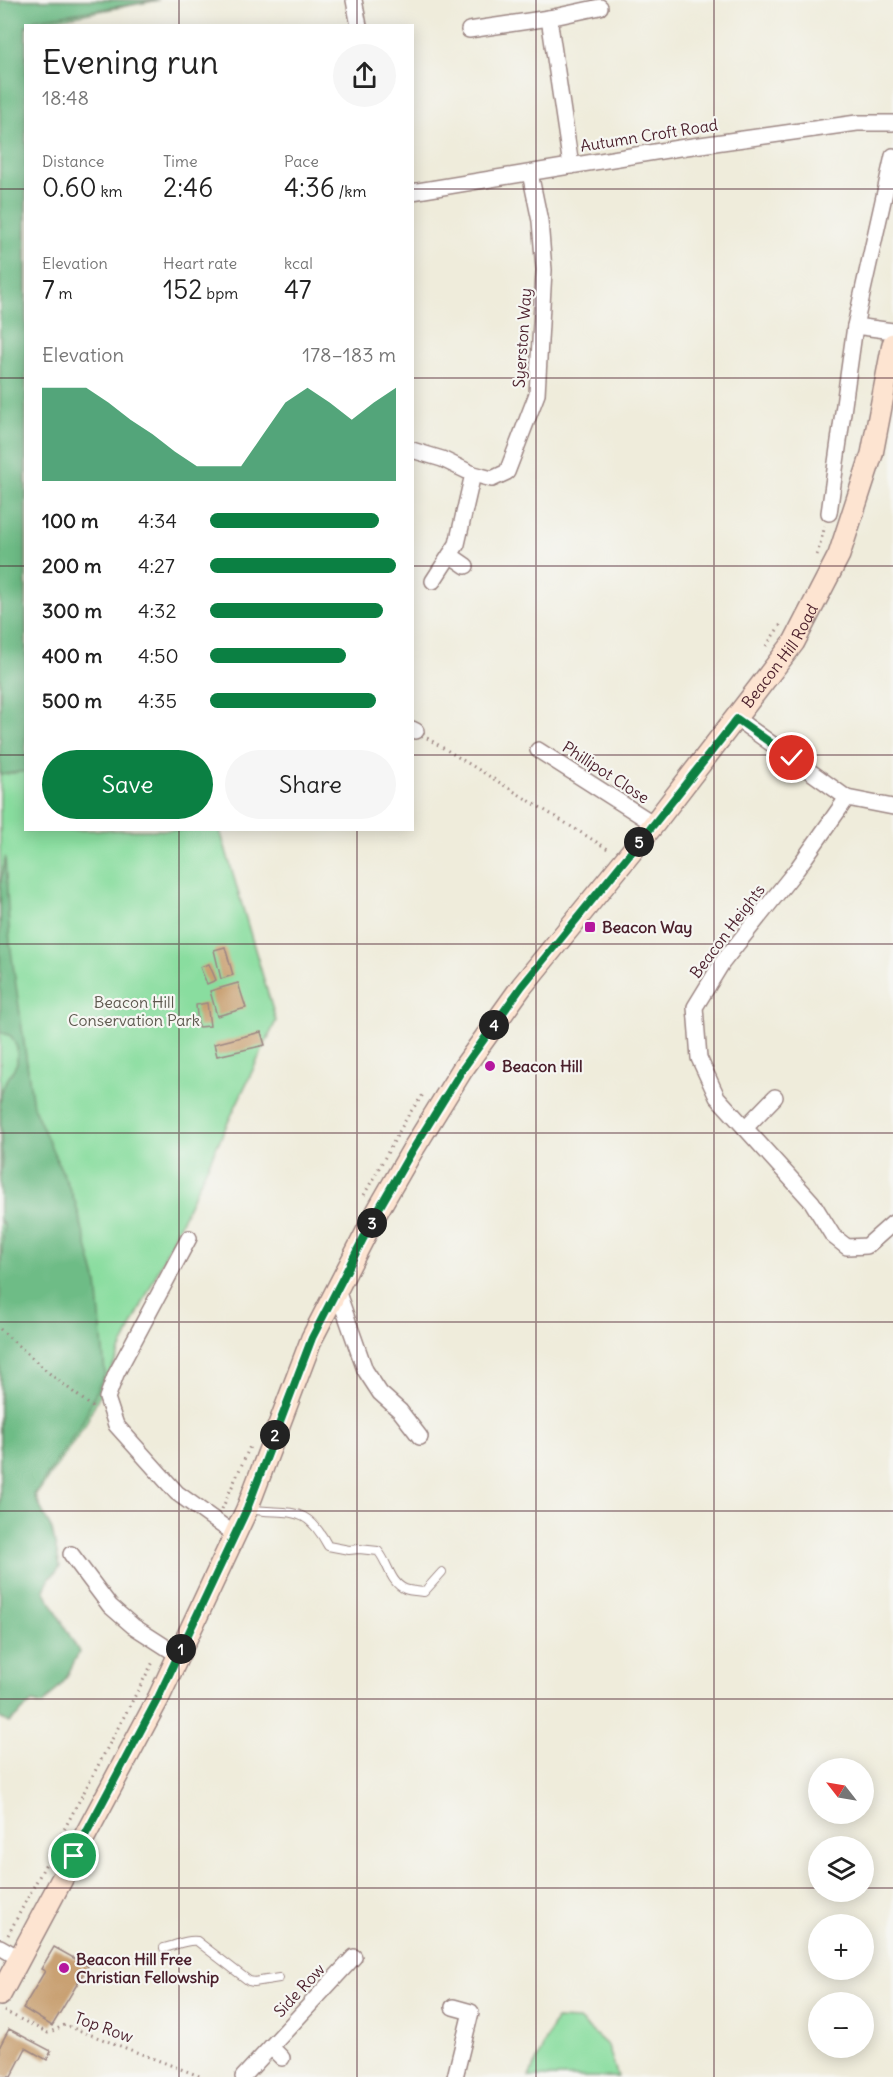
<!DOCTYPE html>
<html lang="en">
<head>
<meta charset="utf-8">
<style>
  :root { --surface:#fff; --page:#f6f6f6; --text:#222; --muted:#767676; --accent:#0b8043 }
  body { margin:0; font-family:Delius,sans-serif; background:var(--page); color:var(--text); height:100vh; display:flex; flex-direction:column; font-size:22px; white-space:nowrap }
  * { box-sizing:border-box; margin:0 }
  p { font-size:20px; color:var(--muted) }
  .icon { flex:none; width:33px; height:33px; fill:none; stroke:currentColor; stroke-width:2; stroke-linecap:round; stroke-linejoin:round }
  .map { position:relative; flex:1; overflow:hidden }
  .side { position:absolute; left:24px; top:24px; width:390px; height:807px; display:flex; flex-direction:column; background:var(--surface); border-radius:0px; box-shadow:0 3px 15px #0003 }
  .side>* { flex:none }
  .needle { width:39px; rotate:301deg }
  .buttons { position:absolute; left:808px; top:1758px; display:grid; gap:12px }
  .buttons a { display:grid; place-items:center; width:66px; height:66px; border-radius:50%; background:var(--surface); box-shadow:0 3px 15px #0003; font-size:30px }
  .pin { position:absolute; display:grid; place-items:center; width:51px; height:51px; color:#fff; margin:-26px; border:3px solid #fff; border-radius:50%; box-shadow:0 2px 6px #0007 }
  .km { position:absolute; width:30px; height:30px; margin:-15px; border-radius:50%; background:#222; color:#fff; font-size:16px; line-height:30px; text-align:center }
  .round { display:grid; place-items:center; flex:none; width:63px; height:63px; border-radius:32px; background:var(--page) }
  .overview { display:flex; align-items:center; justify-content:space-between; height:102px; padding:0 18px }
  h1 { font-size:33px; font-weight:600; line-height:45px }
  .stats { display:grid; grid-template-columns:repeat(3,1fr); gap:9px; height:102px; padding:6px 18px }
  .stats div { display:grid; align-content:center }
  .stats b { font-size:26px; font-weight:600 }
  .stats small { font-size:16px; font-weight:400 }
  .stats p { font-size:16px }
  .chart { height:168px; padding:12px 18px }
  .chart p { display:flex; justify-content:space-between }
  .chart svg { width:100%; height:108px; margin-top:6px; fill:var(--accent); opacity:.7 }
  .cta { display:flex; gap:12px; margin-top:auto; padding:12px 18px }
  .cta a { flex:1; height:69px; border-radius:36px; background:var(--accent); color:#fff; font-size:24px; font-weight:600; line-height:69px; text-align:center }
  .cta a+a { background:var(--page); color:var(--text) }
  ul { padding:0 18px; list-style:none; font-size:20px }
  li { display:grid; grid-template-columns:96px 72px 1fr; align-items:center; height:45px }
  li i { height:15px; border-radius:8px; background:var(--accent) }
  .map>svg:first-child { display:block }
</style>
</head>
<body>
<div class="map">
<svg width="893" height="2077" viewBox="0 0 893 2077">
  <rect width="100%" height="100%" fill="#f6f6f2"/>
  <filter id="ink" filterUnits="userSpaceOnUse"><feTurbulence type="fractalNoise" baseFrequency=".0167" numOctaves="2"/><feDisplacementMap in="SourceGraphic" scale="12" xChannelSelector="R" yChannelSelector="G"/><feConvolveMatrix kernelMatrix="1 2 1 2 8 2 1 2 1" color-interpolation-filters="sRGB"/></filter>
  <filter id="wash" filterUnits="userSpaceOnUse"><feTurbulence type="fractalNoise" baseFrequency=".008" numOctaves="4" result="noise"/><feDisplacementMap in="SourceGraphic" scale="24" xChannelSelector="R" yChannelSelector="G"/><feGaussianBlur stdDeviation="1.35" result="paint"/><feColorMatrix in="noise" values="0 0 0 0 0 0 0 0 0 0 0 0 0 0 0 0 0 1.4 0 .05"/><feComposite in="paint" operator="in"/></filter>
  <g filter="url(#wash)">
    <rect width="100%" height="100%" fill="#efecdb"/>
    <g fill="#89dd9f" stroke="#6a7e65" stroke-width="1.5">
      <polygon points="0,0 159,0 37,23 37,25 26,26 26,830 220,830 276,1021 85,1425 36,1495 60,1567 50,1578 0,1652"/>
      <polygon points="556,2019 579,2020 608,2046 618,2077 529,2077"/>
    </g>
    <g fill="#6ebc86" stroke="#5c6e58" stroke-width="1.5">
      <polygon points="0,0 159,0 34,20 34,25 26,26 26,771 0,775"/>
      <polygon points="5,857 10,943 33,1106 75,1201 97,1283 105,1373 82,1423 34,1495 52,1530 60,1567 50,1578 44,1590 79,1652 65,1680 43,1705 32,1702 9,1723 0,1718 0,1274 4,1226 0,1219 0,1179 2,1161 0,1104 2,1089 17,1063 17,1048 11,1036 0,1032 0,886"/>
    </g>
    <g id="blocks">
      <g fill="#c9a173">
        <polygon points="225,947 233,975 221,979 214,950"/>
        <polygon points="209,964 216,980 207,984 200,967"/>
        <polygon points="238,983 246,1008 217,1016 210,991"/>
        <polygon points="207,1003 210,1026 198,1027 196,1005"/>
        <polygon points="261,1032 265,1045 217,1056 214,1044"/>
        <polygon points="54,1947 88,1966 52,2026 23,2008 45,1971 41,1969"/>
        <polygon points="9,2029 51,2051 47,2060 26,2048 11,2077 0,2077 0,2046"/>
      </g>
    </g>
  </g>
  <g filter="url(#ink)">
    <use href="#blocks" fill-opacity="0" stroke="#9c8683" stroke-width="1.5"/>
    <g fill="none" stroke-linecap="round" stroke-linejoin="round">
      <g stroke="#9c8683" stroke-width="10">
        <g id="lane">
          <path d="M248,1509C289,1516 305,1502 328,1546L349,1550L359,1549L378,1551C388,1562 390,1583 405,1589C410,1591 418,1591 424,1592L442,1572"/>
          <path d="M164,1948C175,1946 186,1939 197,1941L249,1981L254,1982L279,1978"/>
        </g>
      </g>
      <g stroke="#9c8683" stroke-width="18">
        <g id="street">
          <polyline points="354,0 359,26"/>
          <polyline points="469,30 549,18"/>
          <polyline points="571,166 549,18 600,7"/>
          <polyline points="412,192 679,148 857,123 893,123"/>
          <polyline points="855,326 893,331"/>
          <polyline points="412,450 442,459 473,474 492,479 507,472 537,394 544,270 540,221 530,173"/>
          <polyline points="829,513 855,326 893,156"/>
          <polyline points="450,555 466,566"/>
          <polyline points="433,581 457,544 473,474"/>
          <polyline points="737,719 847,798 893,807"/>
          <polyline points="412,729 416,731"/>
          <polyline points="538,750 654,824"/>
          <polyline points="847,798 797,869 722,963 695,1007 699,1058 717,1097 812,1202 833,1236 847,1247 867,1246 893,1223"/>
          <polyline points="745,1128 775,1097"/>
          <polyline points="189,1238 116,1374 107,1398 116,1425 177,1493 234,1534"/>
          <polyline points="337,1290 365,1370 380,1393 400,1411 420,1437"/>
          <polyline points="71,1554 110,1606 133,1626 178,1655"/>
          <polyline points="0,1947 19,1958"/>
          <polyline points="453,2007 471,2012 455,2077"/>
          <polyline points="271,2047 282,2058"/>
          <polyline points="243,2077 354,1957"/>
        </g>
      </g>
      <g stroke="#9c8683" stroke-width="24">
        <g id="secondary">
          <path id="s1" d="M0,1995L158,1699L247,1509L312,1338L378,1210L412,1151L462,1070L522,986L654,824L794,642L839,555L872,454L893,344"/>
        </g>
      </g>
      <g stroke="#9c8683" stroke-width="3" stroke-dasharray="1.5 4.5" stroke-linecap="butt">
        <polyline points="817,555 825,526"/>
        <polyline points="766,646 781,624"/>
        <polyline points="427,738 611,851"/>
        <polyline points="364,1195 409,1114 425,1092"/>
        <polyline points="0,1329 49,1373 95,1409"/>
        <polyline points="222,1509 251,1444"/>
        <polyline points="8,1935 153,1662"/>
        <polyline points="4,2011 48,2033 65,2025 202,2077"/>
      </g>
      <use href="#lane" stroke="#fff" stroke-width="8"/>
      <use href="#street" stroke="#fff" stroke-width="15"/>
      <use href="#secondary" stroke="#fde4d1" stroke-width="21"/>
    </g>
  </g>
  <g fill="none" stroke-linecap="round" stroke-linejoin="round" filter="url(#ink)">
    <g stroke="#fff" stroke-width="12">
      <polyline id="route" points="74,1856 158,1698 247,1509 312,1338 378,1210 412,1151 462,1070 522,986 654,824 737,719 792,758"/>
    </g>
    <use href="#route" stroke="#0b8043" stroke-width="8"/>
  </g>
  <path fill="none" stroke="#4a1f2b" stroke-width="1.5" stroke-opacity="0.55" d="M179,0V26M357,0V26M536,0V2077M714,0V2077M0,189H26M412,189H893M0,378H26M412,378H893M0,566H26M412,566H893M0,755H26M412,755H893M179,830V2077M357,830V2077M0,944H893M0,1133H893M0,1322H893M0,1511H893M0,1699H893M0,1888H819M864,1888H893"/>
  <g fill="#b5179e" stroke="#f6f6f2" stroke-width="2">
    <rect x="584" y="921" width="12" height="12" rx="3"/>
    <circle cx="490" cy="1066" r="6"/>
    <circle cx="64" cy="1968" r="6"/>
  </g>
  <g text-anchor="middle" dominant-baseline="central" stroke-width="4.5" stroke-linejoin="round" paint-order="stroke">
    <g font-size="16" fill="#4a1f2b" stroke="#f6f6f2">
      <text transform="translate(649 135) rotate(-9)">Autumn Croft Road</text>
      <text transform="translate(522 338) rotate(-86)">Syerston Way</text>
      <text stroke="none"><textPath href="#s1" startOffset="1558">Beacon Hill Road</textPath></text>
      <text transform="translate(606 772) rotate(33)">Phillipot Close</text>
      <text transform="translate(727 931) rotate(-53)">Beacon Heights</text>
      <text transform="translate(299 1990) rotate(-47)">Side Row</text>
      <text transform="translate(104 2027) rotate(20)">Top Row</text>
    </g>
    <g font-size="16" font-weight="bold" fill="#4a1f2b" stroke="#f6f6f2" text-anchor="start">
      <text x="602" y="927">Beacon Way</text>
      <text x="502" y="1066">Beacon Hill</text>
      <text x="76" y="1959">Beacon Hill Free<tspan x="76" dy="18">Christian Fellowship</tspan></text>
    </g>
    <g font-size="16" fill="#5d584e" stroke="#f6f6f2">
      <text x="134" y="1002">Beacon Hill<tspan x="134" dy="18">Conservation Park</tspan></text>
    </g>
  </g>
</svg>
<div class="buttons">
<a><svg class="needle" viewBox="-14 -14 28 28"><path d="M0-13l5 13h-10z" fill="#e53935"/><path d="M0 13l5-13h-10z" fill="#767676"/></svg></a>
<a><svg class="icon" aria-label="layers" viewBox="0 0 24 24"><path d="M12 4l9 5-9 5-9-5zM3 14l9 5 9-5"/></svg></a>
<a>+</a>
<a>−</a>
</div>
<div class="pin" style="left:74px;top:1856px;background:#1e9e55"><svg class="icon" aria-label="arrive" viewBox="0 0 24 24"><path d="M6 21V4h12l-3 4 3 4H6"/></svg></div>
<div class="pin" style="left:792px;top:758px;background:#d93025"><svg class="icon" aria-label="check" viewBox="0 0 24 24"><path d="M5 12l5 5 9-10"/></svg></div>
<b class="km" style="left:181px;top:1649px">1</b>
<b class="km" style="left:275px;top:1435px">2</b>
<b class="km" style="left:372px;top:1223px">3</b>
<b class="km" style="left:494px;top:1025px">4</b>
<b class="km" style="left:639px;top:842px">5</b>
<section class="side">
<div class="overview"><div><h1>Evening run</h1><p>18:48</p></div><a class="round"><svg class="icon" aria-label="share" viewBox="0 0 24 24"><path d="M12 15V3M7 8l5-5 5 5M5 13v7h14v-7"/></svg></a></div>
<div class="stats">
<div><p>Distance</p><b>0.60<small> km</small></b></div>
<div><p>Time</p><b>2:46</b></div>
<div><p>Pace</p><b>4:36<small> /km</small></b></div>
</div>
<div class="stats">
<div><p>Elevation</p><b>7<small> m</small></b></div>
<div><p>Heart rate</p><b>152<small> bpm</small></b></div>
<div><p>kcal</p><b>47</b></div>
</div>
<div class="chart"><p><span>Elevation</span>178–183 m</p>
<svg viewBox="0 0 160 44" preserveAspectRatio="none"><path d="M0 44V6L10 6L20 6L30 12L40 19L50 25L60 32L70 38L80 38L90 38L100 25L110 12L120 6L130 12L140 19L150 12L160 6V44z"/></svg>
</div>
<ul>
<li><b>100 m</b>4:34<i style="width:91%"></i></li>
<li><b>200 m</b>4:27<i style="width:100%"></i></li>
<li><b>300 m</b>4:32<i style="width:93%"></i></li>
<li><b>400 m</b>4:50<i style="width:73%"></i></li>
<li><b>500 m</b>4:35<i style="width:89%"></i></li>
</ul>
<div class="cta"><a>Save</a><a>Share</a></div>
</section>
</div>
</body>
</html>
